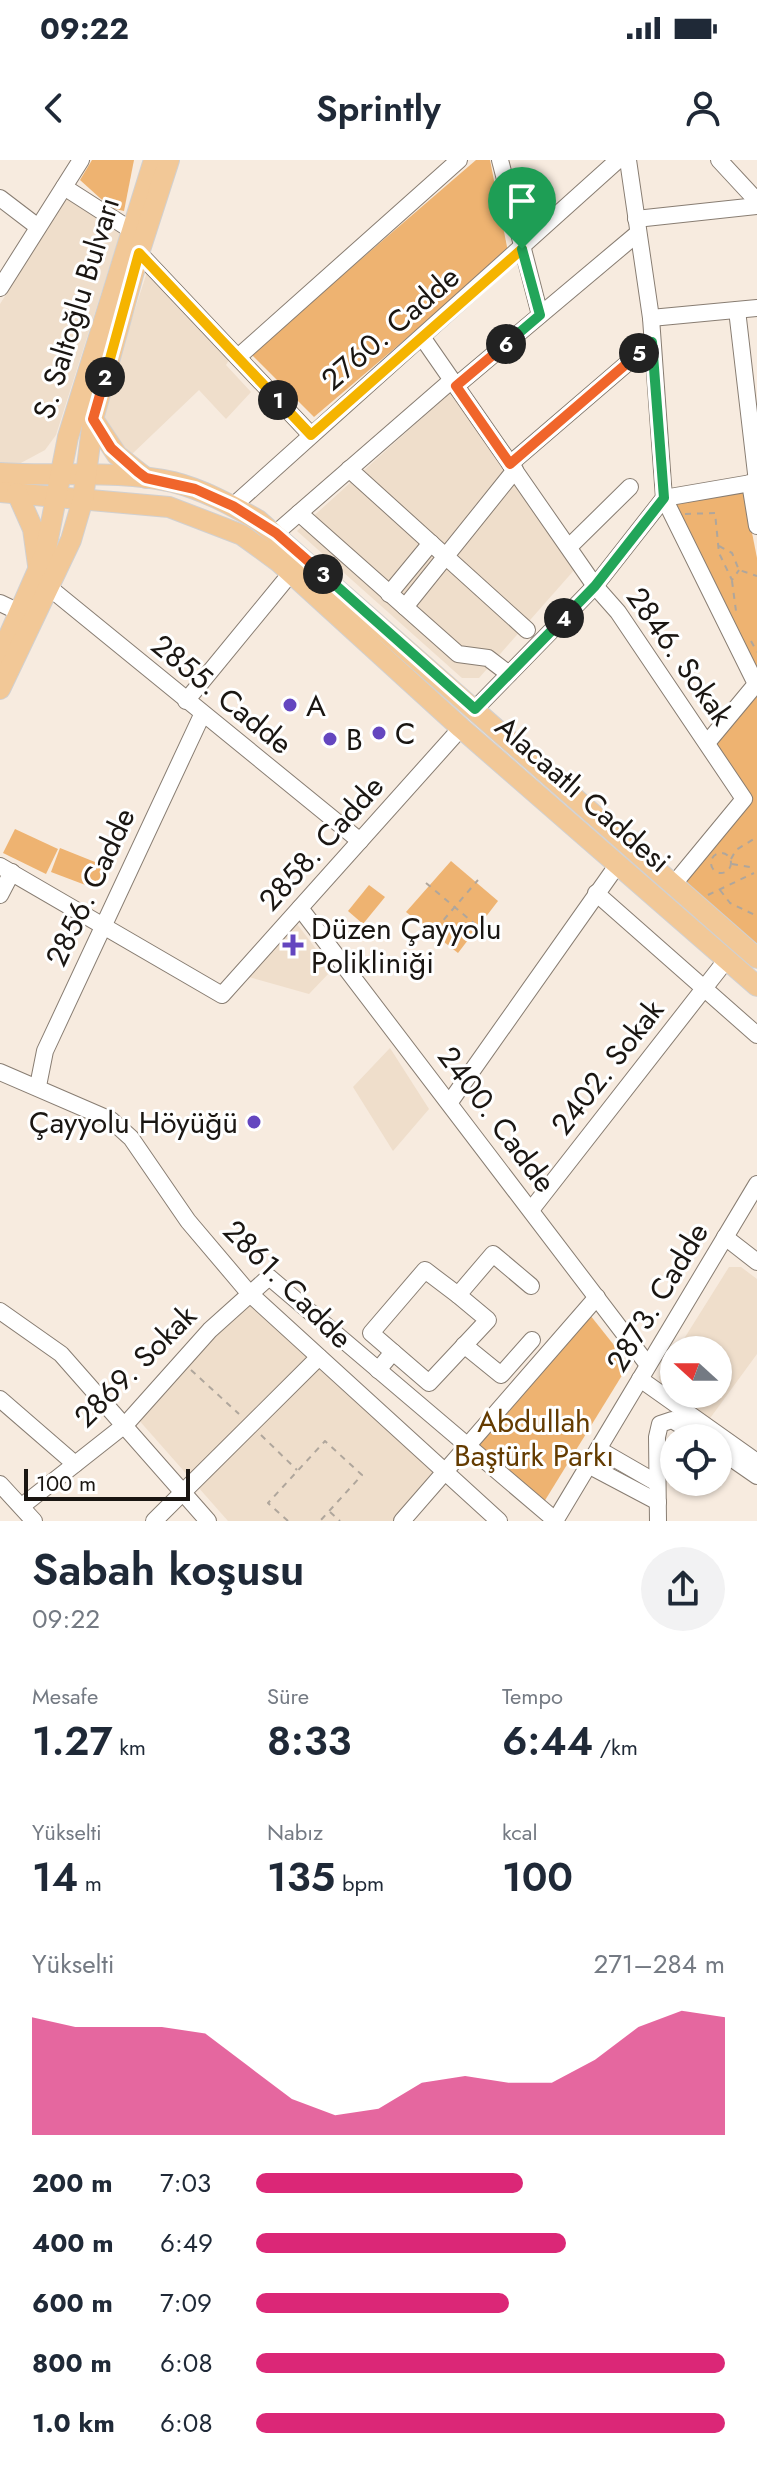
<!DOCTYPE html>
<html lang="tr">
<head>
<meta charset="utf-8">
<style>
  :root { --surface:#fff; --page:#f2f2f3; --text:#1f2937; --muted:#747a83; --accent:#db2777 }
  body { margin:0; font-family:Jost,sans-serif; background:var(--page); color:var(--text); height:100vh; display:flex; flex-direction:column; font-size:30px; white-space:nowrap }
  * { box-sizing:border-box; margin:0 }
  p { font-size:26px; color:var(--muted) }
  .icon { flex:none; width:44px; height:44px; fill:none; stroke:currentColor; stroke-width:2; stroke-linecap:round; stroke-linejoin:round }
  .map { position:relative; height:1361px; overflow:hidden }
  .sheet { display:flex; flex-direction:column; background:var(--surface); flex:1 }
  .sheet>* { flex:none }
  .needle { width:52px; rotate:291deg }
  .tools { position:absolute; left:660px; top:1176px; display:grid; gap:16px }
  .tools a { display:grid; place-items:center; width:72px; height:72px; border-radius:50%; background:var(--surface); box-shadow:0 2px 6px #0004; font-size:40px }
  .scale { position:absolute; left:24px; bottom:20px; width:166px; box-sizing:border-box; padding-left:8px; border:4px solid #1a1612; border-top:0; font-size:22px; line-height:28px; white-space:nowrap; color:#1a1612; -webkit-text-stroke:6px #fff; paint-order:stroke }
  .pin { position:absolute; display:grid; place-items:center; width:68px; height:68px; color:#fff; margin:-82px -34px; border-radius:50% 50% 50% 0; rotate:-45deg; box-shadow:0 0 8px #0007 }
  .pin .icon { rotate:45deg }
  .km { position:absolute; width:40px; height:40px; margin:-20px; border-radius:50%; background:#222; color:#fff; font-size:22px; line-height:40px; text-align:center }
  .round { display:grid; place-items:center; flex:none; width:84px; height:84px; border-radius:42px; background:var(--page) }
  .overview { display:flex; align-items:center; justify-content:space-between; height:136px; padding:0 32px }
  h1 { font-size:44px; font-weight:600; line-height:60px }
  .figures { display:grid; grid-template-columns:repeat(3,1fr); gap:12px; height:136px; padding:8px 32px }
  .figures div { display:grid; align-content:center }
  .figures b { font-size:40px; font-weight:600 }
  .figures small { font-size:22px; font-weight:400 }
  .figures p { font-size:22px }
  .chart { height:224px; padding:16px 32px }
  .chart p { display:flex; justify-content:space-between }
  .chart svg { width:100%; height:144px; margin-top:8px; fill:var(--accent); opacity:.7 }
  ul { padding:0 32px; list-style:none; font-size:26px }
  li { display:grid; grid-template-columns:128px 96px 1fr; align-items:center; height:60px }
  li i { height:20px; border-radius:10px; background:var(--accent) }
  .status { display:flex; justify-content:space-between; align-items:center; height:56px; padding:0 40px; background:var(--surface); direction:ltr }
  .status svg { height:22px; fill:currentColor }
  header { display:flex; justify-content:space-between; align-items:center; height:104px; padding:0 32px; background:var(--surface); font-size:36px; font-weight:600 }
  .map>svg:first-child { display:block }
</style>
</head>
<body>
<div class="status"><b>09:22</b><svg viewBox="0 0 49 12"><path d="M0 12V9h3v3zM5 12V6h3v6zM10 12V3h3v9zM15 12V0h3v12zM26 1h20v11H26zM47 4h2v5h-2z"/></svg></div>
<header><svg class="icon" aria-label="back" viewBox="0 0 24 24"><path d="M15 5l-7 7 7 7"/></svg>Sprintly<svg class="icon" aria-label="person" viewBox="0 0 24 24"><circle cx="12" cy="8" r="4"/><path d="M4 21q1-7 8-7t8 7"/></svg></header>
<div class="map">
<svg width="757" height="1361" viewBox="0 0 757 1361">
  <rect width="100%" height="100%" fill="#f7ebdf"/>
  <g fill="#efdecb">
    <polygon points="67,38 120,74 56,275 45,290 19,304 0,304 0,144"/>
    <polygon points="149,106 233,193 226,205 251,232 226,259 199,230 131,295 106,268 102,251"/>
    <polygon points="455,228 576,408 479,518 462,518 297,371"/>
    <polygon points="294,760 332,810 309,834 245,816"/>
    <polygon points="390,888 429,949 393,991 353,927"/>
    <polygon points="729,1107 741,1107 757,1119 757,1194 708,1261 661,1230 659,1217 674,1195 674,1234 718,1234 718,1190 677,1190"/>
    <polygon points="247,1142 435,1309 436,1322 403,1361 228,1361 137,1258"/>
  </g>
  <g fill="#eeb371">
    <polygon points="92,0 134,0 124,51 111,48 80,20"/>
    <polygon points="476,0 490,0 508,92 314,257 251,194"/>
    <polygon points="744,332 757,398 757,515 673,341"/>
    <polygon points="757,533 757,787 684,724 751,639 713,583"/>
    <polygon points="15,669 58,689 46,714 3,693"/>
    <polygon points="60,688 105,706 96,729 51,712"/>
    <polygon points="451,701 498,741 458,793 406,752"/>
    <polygon points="369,725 385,737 363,764 348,751"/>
    <polygon points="590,1155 629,1204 544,1342 475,1282"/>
  </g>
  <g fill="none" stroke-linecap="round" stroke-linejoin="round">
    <g stroke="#887d72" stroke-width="18">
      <g id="minor">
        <polyline points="500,0 540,155"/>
        <polyline points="628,0 651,158 664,338 756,524 707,583"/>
        <polyline points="719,0 757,41"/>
        <polyline points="64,27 131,70"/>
        <polyline points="0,38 38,67"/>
        <polyline points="636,59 757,46"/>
        <polyline points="139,93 311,275"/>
        <polyline points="0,128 81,0"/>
        <polyline points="651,158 757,148"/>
        <polyline points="422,177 595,426 618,452 744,639 673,725"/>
        <polyline points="238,197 459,0"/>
        <polyline points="456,226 638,73"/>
        <polyline points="510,304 652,182"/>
        <polyline points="349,309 527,470"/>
        <polyline points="750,323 757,366"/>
        <polyline points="233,346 618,0"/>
        <polyline points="299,353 458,494 488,498 509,514"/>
        <polyline points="276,373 452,220"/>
        <polyline points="569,387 630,327"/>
        <polyline points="51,429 360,681"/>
        <polyline points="389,434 431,383"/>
        <polyline points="0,443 21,453"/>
        <polyline points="405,447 515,310"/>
        <polyline points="186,541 291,413"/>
        <polyline points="475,549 595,426 664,338 757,322 737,150"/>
        <polyline points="0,706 222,835 461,568"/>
        <polyline points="596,733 757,875"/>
        <polyline points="0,735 12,712"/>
        <polyline points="300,748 648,1205"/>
        <polyline points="0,912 111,960 131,978 188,1061 249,1133 499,1361"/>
        <polyline points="38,926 45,891 202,555"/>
        <polyline points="450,942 618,704"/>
        <polyline points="531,1050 727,799"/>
        <polyline points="725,1077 757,1102"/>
        <polyline points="0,1151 61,1194 208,1361"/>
        <polyline points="464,1185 501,1215 532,1180"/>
        <polyline points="393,1192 429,1223 488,1160 458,1135"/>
        <polyline points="378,1210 393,1192 371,1173 425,1110 458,1135 493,1094 531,1126"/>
        <polyline points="640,1219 757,1302"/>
        <polyline points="0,1239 75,1304"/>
        <polyline points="598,1289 657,1323"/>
        <polyline points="718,1289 757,1316"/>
        <polyline points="588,1305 658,1342"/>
        <polyline points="0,1324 34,1361"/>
        <polyline points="22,1346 126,1264 210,1170 269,1117 555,1360"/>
        <polyline points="154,1361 319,1197"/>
        <polyline points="402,1361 597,1137"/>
        <polyline points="555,1361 757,1024"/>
        <polyline points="658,1361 657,1277 660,1264 672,1260 702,1278"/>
      </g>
    </g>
    <g stroke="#d1d0d0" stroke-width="22">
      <g id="major">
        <polyline points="93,259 117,295 146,318"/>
        <path d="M0,313C57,317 117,309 173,322C204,330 231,345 258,360L757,798"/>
        <polyline points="0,332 169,347 242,375 279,402 461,568 757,826"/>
        <polyline points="17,333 33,369 38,405"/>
        <polyline points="0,496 45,394 68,277 154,0"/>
        <polyline points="0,529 71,380 83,339 93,259 139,93 169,0"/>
      </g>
    </g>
    <g stroke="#afa69c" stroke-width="2" stroke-dasharray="6 6" stroke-linecap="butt">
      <polyline points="685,354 715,353 719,393 732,420 739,410"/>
      <polyline points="719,386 732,393 739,410 757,416"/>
      <polyline points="732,421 736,451"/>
      <polyline points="751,481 757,492"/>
      <circle cx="721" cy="703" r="10"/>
      <polyline points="731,699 736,690 757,677"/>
      <polyline points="732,704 755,708"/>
      <polyline points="426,723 482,770"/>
      <polyline points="720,730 730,743 757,756"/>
      <polyline points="708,735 754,713"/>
      <polyline points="428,778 478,720"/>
      <polyline points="191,1210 239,1254"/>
      <polyline points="261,1275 297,1310"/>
      <polyline points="330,1352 340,1361"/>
      <polyline points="288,1361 268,1343 325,1281 362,1315 320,1361"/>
    </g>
    <use href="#minor" stroke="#fff" stroke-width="16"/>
    <use href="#major" stroke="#f2c897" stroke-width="20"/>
  </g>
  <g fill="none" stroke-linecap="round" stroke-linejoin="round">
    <g stroke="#fff" stroke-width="16">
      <polyline id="split-1" points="278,240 311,275 522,89"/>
    </g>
    <g stroke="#fff" stroke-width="16">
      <polyline id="split-2" points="105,217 139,93 278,240"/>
    </g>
    <g stroke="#fff" stroke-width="16">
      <polyline id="split-3" points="105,217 93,259 111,288 138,312 146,318 195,329 233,346 276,373 323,414"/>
    </g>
    <g stroke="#fff" stroke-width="16">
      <polyline id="split-4" points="323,414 475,549 564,458"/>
    </g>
    <g stroke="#fff" stroke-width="16">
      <polyline id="split-5" points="564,458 595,426 664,338 652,182 639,193"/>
    </g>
    <g stroke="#fff" stroke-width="16">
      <polyline id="split-6" points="506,184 456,226 510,304 639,193"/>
    </g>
    <g stroke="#fff" stroke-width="16">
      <polyline id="split-7" points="506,184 540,155 522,89"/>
    </g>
    <use href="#split-1" stroke="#f5b400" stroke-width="10"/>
    <use href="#split-2" stroke="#f5b400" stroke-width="10"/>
    <use href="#split-3" stroke="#f0652b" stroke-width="10"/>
    <use href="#split-4" stroke="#22a559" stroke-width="10"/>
    <use href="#split-5" stroke="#22a559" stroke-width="10"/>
    <use href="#split-6" stroke="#f0652b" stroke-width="10"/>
    <use href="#split-7" stroke="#22a559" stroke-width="10"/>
  </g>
  <g fill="#6446bf" stroke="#fff" stroke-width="3">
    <circle cx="290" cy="545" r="8"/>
    <circle cx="379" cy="573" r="8"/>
    <circle cx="330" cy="579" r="8"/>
    <path d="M289 773h8v8h8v8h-8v8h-8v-8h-8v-8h8z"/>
    <circle cx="254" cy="962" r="8"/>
  </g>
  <g text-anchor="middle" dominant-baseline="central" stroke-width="6" stroke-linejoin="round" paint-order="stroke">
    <g font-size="30" fill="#1a1612" stroke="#fff">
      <text transform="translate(76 148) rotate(-73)">S. Saltoğlu Bulvarı</text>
      <text transform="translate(390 168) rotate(-41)">2760. Cadde</text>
      <text transform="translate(680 496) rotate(55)">2846. Sokak</text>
      <text transform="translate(222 534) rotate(39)">2855. Cadde</text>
      <text transform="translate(583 634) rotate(41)">Alacaatlı Caddesi</text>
      <text transform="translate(321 683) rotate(-48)">2858. Cadde</text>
      <text transform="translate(90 727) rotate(-65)">2856. Cadde</text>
      <text transform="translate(607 907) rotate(-52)">2402. Sokak</text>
      <text transform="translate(497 959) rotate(53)">2400. Cadde</text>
      <text transform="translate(288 1124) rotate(45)">2861. Cadde</text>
      <text transform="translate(657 1137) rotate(-59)">2873. Cadde</text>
      <text transform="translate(135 1206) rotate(-45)">2869. Sokak</text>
    </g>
    <g font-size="30" fill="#1a1612" stroke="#fff" text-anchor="start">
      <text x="306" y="545">A</text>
      <text x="395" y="573">C</text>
      <text x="346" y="579">B</text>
      <text x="311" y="768">Düzen Çayyolu<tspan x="311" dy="34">Polikliniği</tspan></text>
      <text x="238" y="962" text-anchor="end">Çayyolu Höyüğü</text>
    </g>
    <g font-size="30" fill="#643b00" stroke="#fff">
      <text x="534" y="1261">Abdullah<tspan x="534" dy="34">Baştürk Parkı</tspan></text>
    </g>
  </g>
</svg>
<div class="tools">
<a><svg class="needle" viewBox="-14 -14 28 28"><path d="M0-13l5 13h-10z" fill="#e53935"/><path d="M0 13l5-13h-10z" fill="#747a83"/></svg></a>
<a><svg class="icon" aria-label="locate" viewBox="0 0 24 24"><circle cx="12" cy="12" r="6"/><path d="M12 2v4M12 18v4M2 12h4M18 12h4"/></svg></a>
</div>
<div class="scale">100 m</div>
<div class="pin" style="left:522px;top:89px;background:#1e9e55"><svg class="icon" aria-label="arrive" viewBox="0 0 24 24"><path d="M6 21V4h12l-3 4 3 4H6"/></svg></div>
<b class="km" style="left:278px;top:240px">1</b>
<b class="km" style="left:105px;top:217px">2</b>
<b class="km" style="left:323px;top:414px">3</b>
<b class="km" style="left:564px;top:458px">4</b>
<b class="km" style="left:639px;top:193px">5</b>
<b class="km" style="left:506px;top:184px">6</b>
</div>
<section class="sheet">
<div class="overview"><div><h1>Sabah koşusu</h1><p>09:22</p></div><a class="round"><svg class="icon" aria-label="share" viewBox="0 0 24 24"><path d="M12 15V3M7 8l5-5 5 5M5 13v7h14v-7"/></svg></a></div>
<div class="figures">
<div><p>Mesafe</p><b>1.27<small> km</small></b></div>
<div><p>Süre</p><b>8:33</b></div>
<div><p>Tempo</p><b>6:44<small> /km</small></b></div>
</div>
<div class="figures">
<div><p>Yükselti</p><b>14<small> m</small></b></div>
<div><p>Nabız</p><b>135<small> bpm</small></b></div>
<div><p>kcal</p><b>100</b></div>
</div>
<div class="chart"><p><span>Yükselti</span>271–284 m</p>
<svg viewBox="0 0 160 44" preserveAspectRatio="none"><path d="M0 44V8L10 11L20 11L30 11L40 13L50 23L60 33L70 38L80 36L90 28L100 26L110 28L120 28L130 21L140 11L150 6L160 8V44z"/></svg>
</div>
<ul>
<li><b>200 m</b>7:03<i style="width:57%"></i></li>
<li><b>400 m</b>6:49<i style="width:66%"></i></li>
<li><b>600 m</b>7:09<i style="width:54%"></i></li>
<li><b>800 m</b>6:08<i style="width:100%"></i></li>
<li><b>1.0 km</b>6:08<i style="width:100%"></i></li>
</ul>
</section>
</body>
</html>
